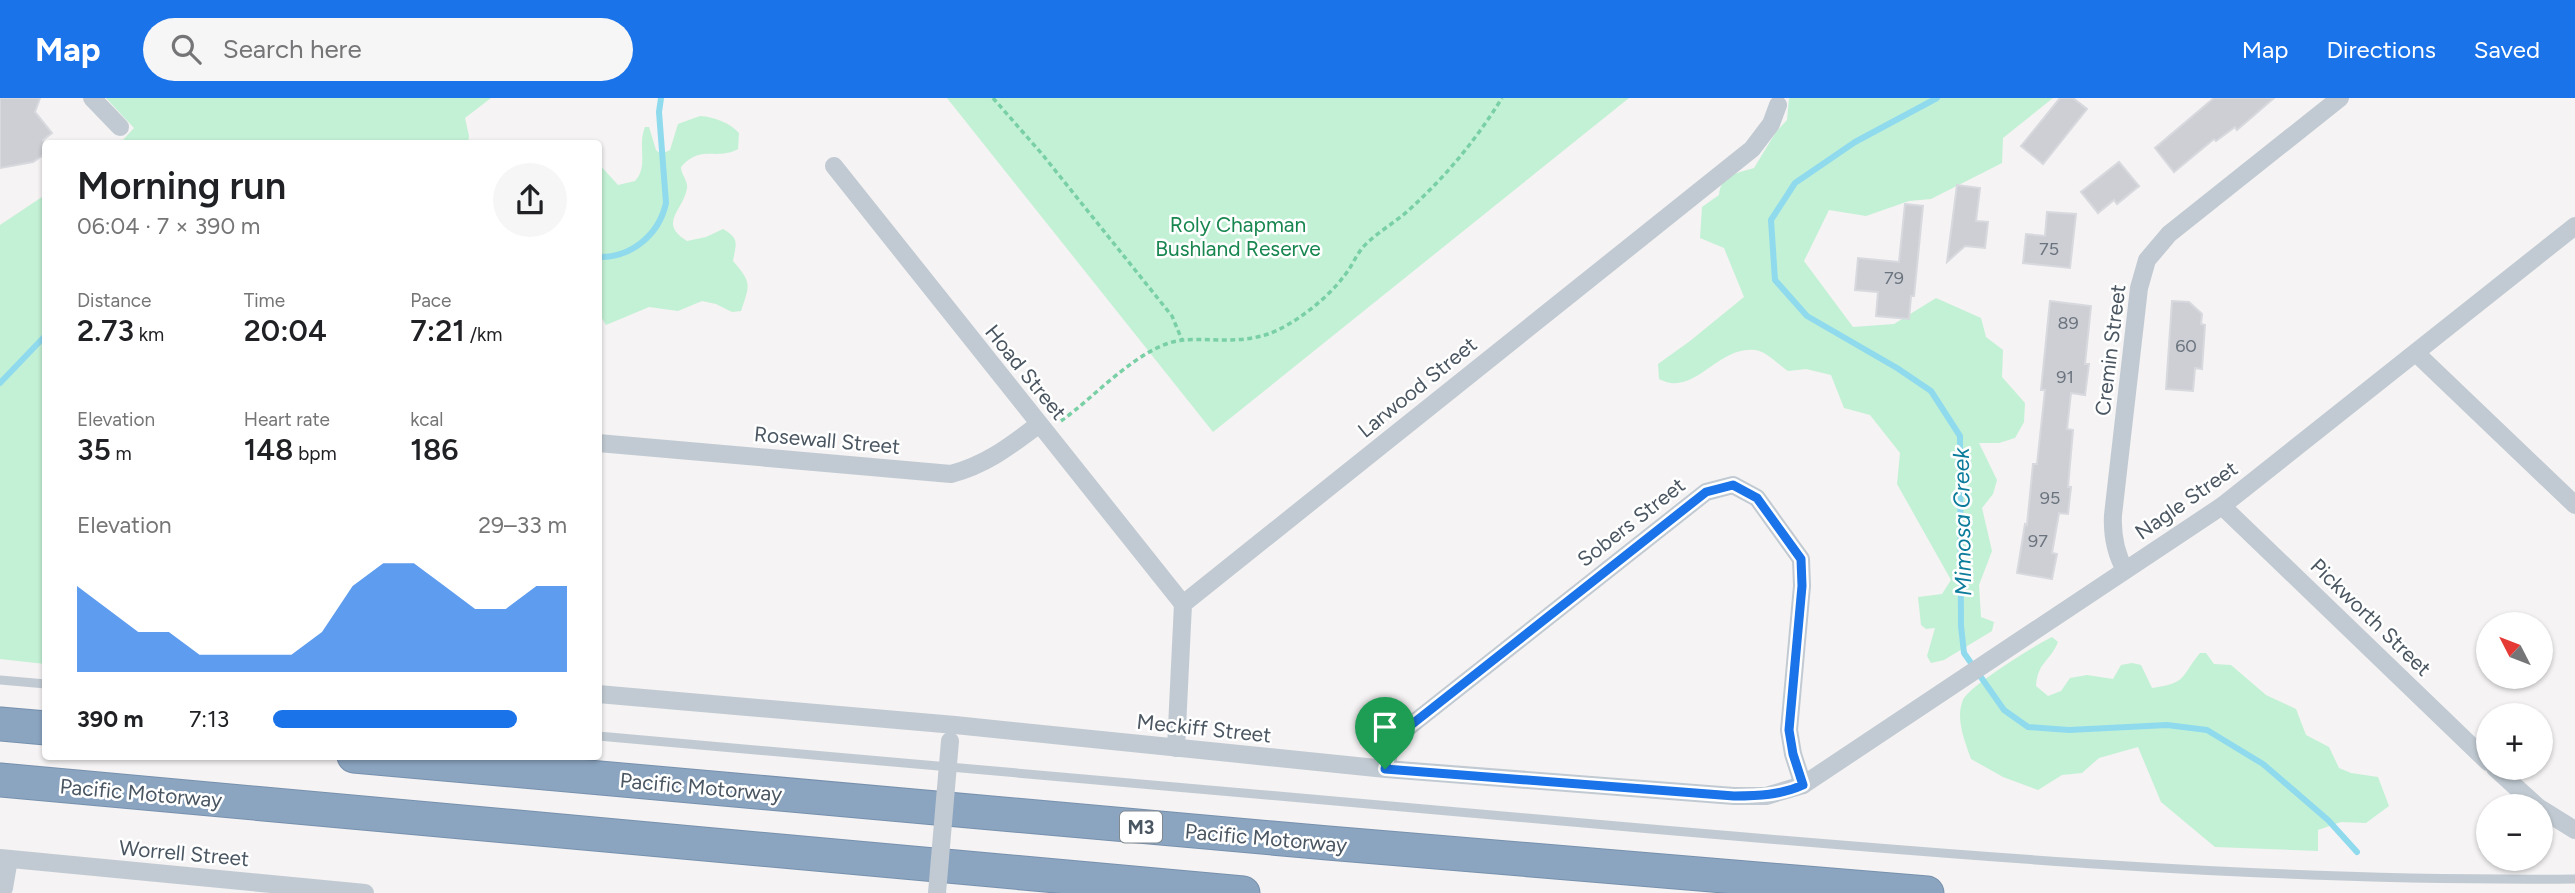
<!DOCTYPE html>
<html lang="en">
<head>
<meta charset="utf-8">
<style>
  :root { --surface:#fff; --page:#f6f6f6; --text:#202124; --muted:#757577; --accent:#1a73e8 }
  body { margin:0; font-family:Figtree,sans-serif; background:var(--page); color:var(--text); height:100vh; display:flex; flex-direction:column; font-size:26px; white-space:nowrap }
  * { box-sizing:border-box; margin:0 }
  p { font-size:23px; color:var(--muted) }
  .icon { flex:none; width:38px; height:38px; fill:none; stroke:currentColor; stroke-width:2; stroke-linecap:round; stroke-linejoin:round }
  .map { position:relative; flex:1; overflow:hidden }
  .drawer { position:absolute; left:42px; top:42px; width:560px; height:620px; display:flex; flex-direction:column; background:var(--surface); border-radius:7px; box-shadow:0 2px 5px #0004 }
  .drawer>* { flex:none }
  .needle { width:46px; rotate:312deg }
  .fabs { position:absolute; left:2476px; top:514px; display:grid; gap:14px }
  .fabs a { display:grid; place-items:center; width:77px; height:77px; border-radius:50%; background:var(--surface); box-shadow:0 2px 5px #0004; font-size:35px }
  .pin { position:absolute; display:grid; place-items:center; width:60px; height:60px; color:#fff; margin:-72px -30px; border-radius:50% 50% 50% 0; rotate:-45deg; box-shadow:0 0 7px #0007 }
  .pin .icon { rotate:45deg }
  .round { display:grid; place-items:center; flex:none; width:74px; height:74px; border-radius:37px; background:var(--page) }
  .head { display:flex; align-items:center; justify-content:space-between; height:119px; padding:0 35px }
  h1 { font-size:38px; font-weight:600; line-height:52px }
  .metrics { display:grid; grid-template-columns:repeat(3,1fr); gap:10px; height:119px; padding:7px 35px }
  .metrics div { display:grid; align-content:center }
  .metrics b { font-size:30px; font-weight:600 }
  .metrics small { font-size:19px; font-weight:400 }
  .metrics p { font-size:19px }
  .chart { height:196px; padding:14px 35px }
  .chart p { display:flex; justify-content:space-between }
  .chart svg { width:100%; height:126px; margin-top:7px; fill:var(--accent); opacity:.7 }
  ul { padding:0 35px; list-style:none; font-size:23px }
  li { display:grid; grid-template-columns:112px 84px 1fr; align-items:center; height:52px }
  li i { height:18px; border-radius:9px; background:var(--accent) }
  header { display:flex; align-items:center; gap:42px; box-sizing:border-box; height:98px; padding:0 35px; background:var(--accent); color:#fff }
  header strong { font-size:33px }
  nav { display:flex; gap:38px; margin-inline-start:auto; font-size:24px }
  .search { width:490px; height:63px; background:var(--page); display:flex; align-items:center; gap:18px; box-sizing:border-box; padding:0 24px; border-radius:38px; color:var(--muted); font-size:26px }
  .map>svg:first-child { display:block }
</style>
</head>
<body>
<header>
<strong>Map</strong>
<div class="search"><svg class="icon" aria-label="search" viewBox="0 0 24 24"><circle cx="10" cy="10" r="6"/><path d="M15 15l6 6"/></svg>Search here</div>
<nav><a>Map</a><a>Directions</a><a>Saved</a></nav>
</header>
<div class="map">
<svg width="2575" height="795" viewBox="0 0 2575 795">
  <rect width="100%" height="100%" fill="#f5f3f3"/>
  <g fill="#c3f1d5">
    <polygon points="106,0 491,0 465,20 469,38 468,45 119,46 134,30"/>
    <polygon points="947,0 1629,0 1213,334"/>
    <path d="M1789,0H2053L2003,40L2002,65L1931,101L1909,103L1866,118L1829,112L1804,163L1853,229L1894,226L1936,200L1981,220L1986,239L2003,252L2002,279L2025,305L2024,324L2015,340L1999,345H1979L1997,382L1993,396L1982,410L1992,453L1979,487L1981,519L1994,524L1992,533L1944,562L1931,565L1927,558L1935,530L1926,531L1921,527L1918,499L1942,496L1951,482L1897,386L1900,355L1870,317L1844,310L1831,277L1806,271L1788,273C1779,267 1766,253 1755,252C1718,247 1694,300 1659,281L1658,266L1690,243L1744,199L1724,150L1700,140L1702,109L1719,97C1721,77 1737,75 1754,70L1776,34L1787,22Z"/>
    <path d="M700,18C715,19 730,25 739,35L738,51C716,63 701,46 681,69C681,77 688,82 687,90C684,112 657,125 687,143L706,139L723,131C740,141 736,145 733,163C752,185 750,186 741,213L732,214L716,206L702,203L678,213L649,209L606,227L599,215V66L618,87L635,83C649,68 637,48 645,29H649L656,52L661,56L670,52L678,26Z"/>
    <polygon points="45,97 45,566 0,561 0,127"/>
    <path d="M2052,539L2058,544C2050,564 2038,563 2036,588L2048,598L2061,593L2070,580L2087,577L2113,581L2121,567L2132,565L2141,567L2152,590C2188,585 2180,579 2200,555H2206L2214,566L2231,567L2266,597L2296,611L2306,637L2329,649L2339,670L2351,675L2378,679L2389,708L2366,725L2341,724L2318,732V753L2215,749L2161,704L2138,649L2099,660L2082,675L2062,677L2038,692L2003,679L1971,661C1965,644 1955,620 1963,602C1969,588 2037,546 2052,539Z"/>
  </g>
  <g fill="none" stroke-linecap="round" stroke-linejoin="round">
    <g stroke="#90daee" stroke-width="6">
      <polyline points="1937,0 1855,44 1795,85 1771,122 1775,182 1807,218 1897,270 1931,293 1960,338 1961,528 1964,555 2004,612 2028,629 2069,632 2167,627 2207,632 2263,666 2328,722 2357,754"/>
      <path d="M598,159C631,160 659,137 666,105L659,14L661,0"/>
      <polyline points="0,285 46,237"/>
    </g>
  </g>
  <g fill="#cdcfd5" stroke="#d7d9de" stroke-width="2">
    <polygon points="0,0 40,0 35,14 52,35 43,42 46,55 33,64 0,70"/>
    <polygon points="2060,0 2073,0 2087,11 2043,66 2021,48"/>
    <polygon points="2214,0 2274,0 2237,32 2235,29 2216,43 2214,41 2174,74 2155,50"/>
    <polygon points="2119,64 2139,88 2117,106 2114,102 2098,115 2081,94"/>
    <polygon points="1957,87 1980,90 1976,123 1988,124 1985,150 1965,148 1947,164"/>
    <polygon points="1905,106 1923,108 1914,198 1911,198 1909,221 1876,218 1878,194 1855,192 1858,160 1899,164"/>
    <polygon points="2047,114 2076,116 2070,170 2023,165 2026,136 2045,138"/>
    <polygon points="2050,203 2091,208 2085,266 2089,266 2085,297 2071,295 2067,331 2073,332 2068,389 2071,389 2068,416 2059,415 2052,455 2057,456 2052,481 2017,475 2025,426 2027,427 2033,366 2037,366 2045,292 2041,292"/>
    <polygon points="2172,203 2189,204 2202,216 2201,226 2205,227 2202,271 2195,270 2193,293 2166,291"/>
  </g>
  <g fill="none" stroke-linecap="round" stroke-linejoin="round">
    <g stroke="#7690ad" stroke-width="35">
      <g id="highway">
        <polyline points="0,626 46,630"/>
        <polyline points="354,658 1328,745 1927,795"/>
        <polyline points="0,682 1243,795"/>
      </g>
    </g>
    <g stroke="#7ad0a6" stroke-width="3.5" stroke-dasharray="5 3.5" stroke-linecap="butt">
      <polyline points="993,0 1042,56 1172,218 1182,242"/>
      <path d="M1061,323C1095,299 1142,245 1184,242C1212,240 1239,246 1268,236C1294,227 1328,200 1344,178C1352,169 1356,156 1365,147C1379,133 1396,124 1410,111C1448,76 1475,43 1502,0"/>
    </g>
    <g stroke="#c1cad2" stroke-width="9">
      <polyline points="0,582 46,586"/>
      <path d="M598,638C946,669 1293,700 1640,730C1951,757 2263,784 2575,781"/>
    </g>
    <g stroke="#c1cad2" stroke-width="18">
      <polyline points="92,0 120,29"/>
      <polyline points="834,68 1183,506"/>
      <polyline points="2416,255 2575,407"/>
      <path d="M598,345L951,376C986,367 1010,348 1038,327"/>
      <polyline points="2222,408 2488,664"/>
      <path d="M2125,472C2115,454 2112,437 2113,417L2139,190L2147,162L2169,136L2340,0"/>
      <polyline points="598,596 955,627 1386,671 1734,698 1766,698 1803,687 2222,408 2575,128"/>
      <polyline points="1176,650 1183,506 1752,51 1771,26 1778,7"/>
      <polyline points="2495,670 2538,709"/>
      <polyline points="1386,671 1390,650 1406,631 1706,394 1733,387 1757,400 1801,461 1802,488 1789,632 1793,656 1803,687"/>
      <polyline points="2541,711 2575,732"/>
      <polyline points="0,760 365,795"/>
      <polyline points="0,794 4,790 9,761"/>
    </g>
    <use href="#highway" stroke="#8ba5c1" stroke-width="33"/>
    <polyline stroke="#c1cad2" stroke-width="18" points="937,795 950,643"/>
  </g>
  <g fill="none" stroke-linecap="round" stroke-linejoin="round">
    <g stroke="#fff" stroke-width="14">
      <path id="route" d="M1733,387L1757,400L1801,461L1802,488L1789,632L1793,656L1803,687C1781,697 1758,698 1734,698L1385,671L1390,650L1406,631L1706,394Z"/>
    </g>
    <use href="#route" stroke="#1a73e8" stroke-width="9"/>
  </g>
  <g text-anchor="middle" dominant-baseline="central" stroke-width="5" stroke-linejoin="round" paint-order="stroke">
    <g font-size="18" fill="#6b747e">
      <text x="2049" y="151">75</text>
      <text x="1894" y="180">79</text>
      <text x="2068" y="225">89</text>
      <text x="2186" y="248">60</text>
      <text x="2065" y="279">91</text>
      <text x="2050" y="400">95</text>
      <text x="2038" y="443">97</text>
    </g>
    <rect fill="#fff" stroke="#808990" stroke-width="2" x="1120" y="713.5" width="42" height="31" rx="5"/>
    <g font-size="19" font-weight="bold" fill="#4a5661">
      <text x="1141" y="729">M3</text>
    </g>
    <g font-size="21" fill="#17864f" stroke="#fff">
      <text x="1238" y="126">Roly Chapman<tspan x="1238" dy="24">Bushland Reserve</tspan></text>
    </g>
    <g font-size="21" fill="#4a5661" stroke="#fff">
      <text transform="translate(2110 252) rotate(-83)">Cremin Street</text>
      <text transform="translate(1026 274) rotate(51)">Hoad Street</text>
      <text transform="translate(1417 289) rotate(-39)">Larwood Street</text>
      <text transform="translate(827 342) rotate(5)">Rosewall Street</text>
      <text transform="translate(2186 402) rotate(-35)">Nagle Street</text>
      <text transform="translate(1631 424) rotate(-38)">Sobers Street</text>
      <text transform="translate(2371 519) rotate(44)">Pickworth Street</text>
      <text transform="translate(1204 630) rotate(6)">Meckiff Street</text>
      <text transform="translate(701 689) rotate(5)">Pacific Motorway</text>
      <text transform="translate(141 695) rotate(5)">Pacific Motorway</text>
      <text transform="translate(1266 740) rotate(5)">Pacific Motorway</text>
      <text transform="translate(184 755) rotate(5)">Worrell Street</text>
    </g>
    <g font-size="23" font-style="italic" fill="#0c7c9b" stroke="#fff">
      <text transform="translate(1962 424) rotate(-91)">Mimosa Creek</text>
    </g>
  </g>
</svg>
<div class="fabs">
<a><svg class="needle" viewBox="-14 -14 28 28"><path d="M0-13l5 13h-10z" fill="#e53935"/><path d="M0 13l5-13h-10z" fill="#757577"/></svg></a>
<a>+</a>
<a>−</a>
</div>
<div class="pin" style="left:1385px;top:671px;background:#1e9e55"><svg class="icon" aria-label="arrive" viewBox="0 0 24 24"><path d="M6 21V4h12l-3 4 3 4H6"/></svg></div>
<section class="drawer">
<div class="head"><div><h1>Morning run</h1><p>06:04 · 7 × 390 m</p></div><a class="round"><svg class="icon" aria-label="share" viewBox="0 0 24 24"><path d="M12 15V3M7 8l5-5 5 5M5 13v7h14v-7"/></svg></a></div>
<div class="metrics">
<div><p>Distance</p><b>2.73<small> km</small></b></div>
<div><p>Time</p><b>20:04</b></div>
<div><p>Pace</p><b>7:21<small> /km</small></b></div>
</div>
<div class="metrics">
<div><p>Elevation</p><b>35<small> m</small></b></div>
<div><p>Heart rate</p><b>148<small> bpm</small></b></div>
<div><p>kcal</p><b>186</b></div>
</div>
<div class="chart"><p><span>Elevation</span>29–33 m</p>
<svg viewBox="0 0 160 44" preserveAspectRatio="none"><path d="M0 44V14L10 22L20 30L30 30L40 38L50 38L60 38L70 38L80 30L90 14L100 6L110 6L120 14L130 22L140 22L150 14L160 14V44z"/></svg>
</div>
<ul>
<li><b>390 m</b>7:13<i style="width:83%"></i></li>
</ul>
</section>
</div>
</body>
</html>
